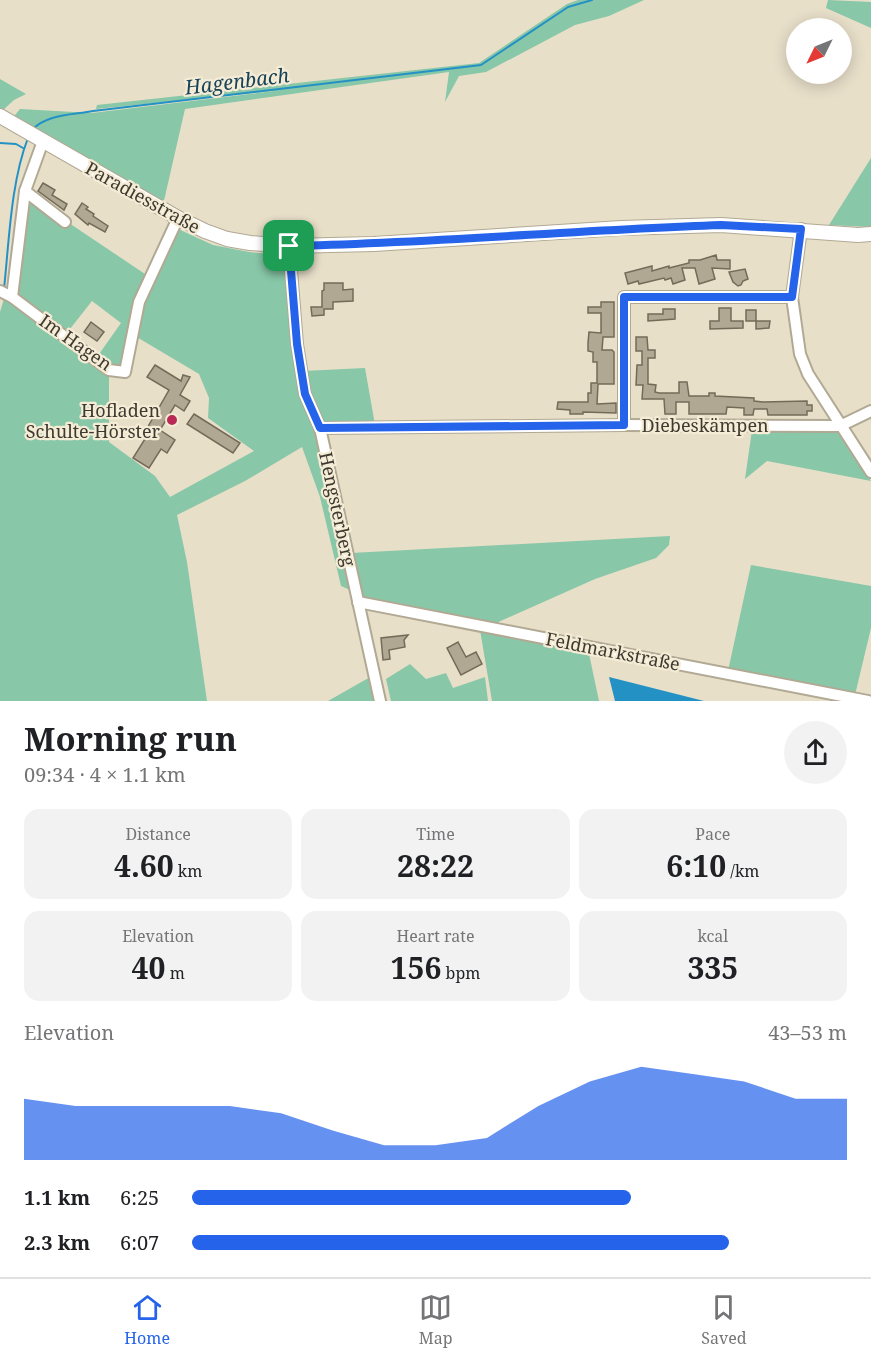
<!DOCTYPE html>
<html lang="en">
<head>
<meta charset="utf-8">
<style>
  :root { --surface:#fff; --page:#f2f2f2; --text:#202124; --muted:#757577; --line:#e0e0e0; --accent:#2563eb }
  body { margin:0; font-family:"Noto Serif",serif; background:var(--page); color:var(--text); height:100vh; display:flex; flex-direction:column; font-size:22px; white-space:nowrap }
  * { box-sizing:border-box; margin:0 }
  p { font-size:20px; color:var(--muted) }
  .icon { flex:none; width:33px; height:33px; fill:none; stroke:currentColor; stroke-width:2; stroke-linecap:round; stroke-linejoin:round }
  .map { position:relative; height:701px; overflow:hidden }
  .details { display:flex; flex-direction:column; background:var(--surface); flex:1 }
  .details>* { flex:none }
  .needle { width:39px; rotate:227deg }
  .controls { position:absolute; left:786px; top:18px; display:grid; gap:12px }
  .controls a { display:grid; place-items:center; width:66px; height:66px; border-radius:50%; background:var(--surface); box-shadow:0 3px 15px #0003; font-size:30px }
  .pin { position:absolute; display:grid; place-items:center; width:51px; height:51px; color:#fff; margin:-26px; border-radius:12px; box-shadow:0 3px 9px #0006 }
  .round { display:grid; place-items:center; flex:none; width:63px; height:63px; border-radius:32px; background:var(--page) }
  .overview { display:flex; align-items:center; justify-content:space-between; height:102px; padding:0 24px }
  h1 { font-size:33px; font-weight:700; line-height:45px }
  .stats { display:grid; grid-template-columns:repeat(3,1fr); gap:9px; height:102px; padding:6px 24px }
  .stats div { display:grid; align-content:center; border-radius:15px; background:var(--page); text-align:center }
  .stats b { font-size:30px; font-weight:700 }
  .stats small { font-size:16px; font-weight:400 }
  .stats p { font-size:16px }
  .chart { height:168px; padding:12px 24px }
  .chart p { display:flex; justify-content:space-between }
  .chart svg { width:100%; height:108px; margin-top:6px; fill:var(--accent); opacity:.7 }
  ul { padding:0 24px; list-style:none; font-size:20px }
  li { display:grid; grid-template-columns:96px 72px 1fr; align-items:center; height:45px }
  li i { height:15px; border-radius:8px; background:var(--accent) }
  .dock { display:flex; justify-content:space-around; align-items:center; height:84px; border-top:2px solid var(--line); background:var(--surface); font-size:16px; color:var(--muted) }
  .dock a { display:grid; justify-items:center; gap:3px }
  .dock .on { color:var(--accent) }
  .map>svg:first-child { display:block }
</style>
</head>
<body>
<div class="map">
<svg width="871" height="701" viewBox="0 0 871 701">
  <rect width="100%" height="100%" fill="#e8dfc9"/>
  <g fill="#88c7a8">
    <polygon points="578,0 644,0 609,16 575,25 486,72 459,76 445,102 449,72 185,109 163,205 11,120 20,109 92,113 274,91 96,109 97,105 479,63 567,4"/>
    <polygon points="828,0 871,2 871,28 826,8"/>
    <polygon points="0,79 26,94 14,100 3,110 0,110"/>
    <polygon points="871,158 871,227 829,225"/>
    <path d="M31,200L66,221L148,276L129,320L121,365C112,370 104,362 97,357L121,323L92,301L66,334L16,294L28,202Z"/>
    <polygon points="176,228 213,245 249,252 282,255 286,258 295,344 318,431 352,591 341,586 320,497 302,447 245,481 177,515 187,562 207,701 0,701 0,312 5,295 109,374 109,442 155,476 170,497 254,451 208,418 209,398 199,374 135,336 141,305"/>
    <polygon points="365,368 375,425 321,426 306,394 303,371"/>
    <polygon points="752,430 839,430 871,481 767,461 745,479"/>
    <polygon points="670,536 669,545 656,558 595,579 494,624 361,599 351,553"/>
    <polygon points="751,565 871,586 871,628 855,695 728,671"/>
    <polygon points="480,630 588,649 599,701 492,701"/>
    <polygon points="410,664 426,679 446,673 453,688 485,677 488,701 391,701 386,679"/>
    <polygon points="372,676 377,701 328,701"/>
  </g>
  <polygon fill="#2491c5" points="609,677 704,701 615,701"/>
  <g fill="none" stroke-linecap="round" stroke-linejoin="round">
    <g stroke="#2491c5" stroke-width="2">
      <path d="M32,130C46,114 73,115 93,111L481,65L568,7L592,0"/>
      <polyline points="0,143 16,144 23,148"/>
      <path d="M4,289C9,242 11,181 28,138"/>
    </g>
  </g>
  <g fill="#b1a894" stroke="#736b58" stroke-width="1.5">
    <polygon points="43,183 55,190 52,195 67,204 64,210 38,191"/>
    <polygon points="82,203 88,207 86,209 94,214 93,216 108,226 105,232 89,223 88,225 75,214"/>
    <polygon points="716,255 717,260 730,260 730,269 712,268 715,279 699,284 695,268 682,268 685,280 673,284 671,278 665,280 664,278 639,284 638,281 628,284 625,273 652,266 652,271 669,266 669,268 689,263 689,260 700,260"/>
    <polygon points="745,269 748,279 743,281 741,285 738,286 733,282 729,272"/>
    <polygon points="324,283 343,283 343,290 353,289 353,301 333,302 333,309 324,309 324,315 312,316 311,307 322,307 322,291 324,290"/>
    <polygon points="601,302 614,302 614,337 603,337 602,350 612,350 614,352 614,384 598,384 597,404 616,403 616,413 583,412 583,414 570,414 570,410 557,409 558,402 588,402 588,393 591,393 591,383 597,383 597,362 593,362 593,352 588,351 588,343 589,332 601,333 601,313 588,313 588,307 601,307"/>
    <polygon points="719,308 731,308 731,321 743,321 743,328 710,329 710,321 719,321"/>
    <polygon points="663,309 675,309 675,319 648,321 648,314 663,314"/>
    <polygon points="746,310 756,310 756,321 770,321 769,328 756,329 756,321 746,321"/>
    <polygon points="91,322 104,332 97,341 84,332"/>
    <polygon points="636,337 647,337 648,350 655,350 655,358 648,358 648,384 656,385 655,392 659,393 679,393 679,382 687,382 689,396 709,396 709,393 715,393 715,396 754,398 754,401 763,402 807,401 807,405 812,405 812,411 807,411 807,415 768,415 767,409 754,409 753,415 744,415 744,408 727,407 726,414 689,414 689,402 676,402 676,414 665,414 664,399 642,399 643,385 636,385 637,365 642,365 642,351 636,351"/>
    <polygon points="155,365 181,381 183,375 190,377 180,395 190,401 184,411 175,405 160,430 175,440 167,453 161,449 149,468 133,458 145,439 142,437 169,390 147,377"/>
    <polygon points="194,414 240,443 233,453 187,424"/>
    <polygon points="408,635 404,640 405,647 389,650 390,659 383,660 381,638"/>
    <polygon points="458,642 466,657 476,652 482,664 461,675 447,648"/>
  </g>
  <g fill="none" stroke-linecap="round" stroke-linejoin="round">
    <g stroke="#b1a994" stroke-width="14">
      <g id="minor">
        <polyline points="25,191 65,222"/>
        <polyline points="801,229 792,297 800,354 808,374 871,472"/>
        <polyline points="289,246 297,344 305,394 320,428 380,701"/>
        <polyline points="0,291 12,297 109,370 125,372 139,302 178,218"/>
        <polyline points="12,297 25,191 43,141"/>
        <polyline points="624,425 624,297 792,297"/>
        <polyline points="320,428 624,425 840,426 871,411"/>
        <polyline points="358,602 868,701"/>
      </g>
    </g>
    <g stroke="#b1a994" stroke-width="16">
      <polyline id="major" points="0,116 178,218 205,231 227,239 250,243 289,246 374,244 621,228 721,225 858,235 871,234"/>
    </g>
    <use href="#minor" stroke="#fff" stroke-width="10"/>
    <use href="#major" stroke="#fff" stroke-width="14"/>
  </g>
  <g fill="none" stroke-linecap="round" stroke-linejoin="round">
    <g stroke="#fff" stroke-width="12">
      <path id="route" d="M721,225L801,229L792,297H624V425L320,428L305,394L297,344L289,246C433,243 577,230 721,225Z"/>
    </g>
    <use href="#route" stroke="#2563eb" stroke-width="8"/>
  </g>
  <circle fill="#b92955" stroke="#f5ecd6" stroke-width="2" cx="172" cy="420" r="6"/>
  <g text-anchor="middle" dominant-baseline="central" stroke-width="4.5" stroke-linejoin="round" paint-order="stroke">
    <g font-size="18" fill="#3e3a32" stroke="#f5ecd6">
      <text transform="translate(143 197) rotate(29)">Paradiesstraße</text>
      <text transform="translate(76 342) rotate(35)">Im Hagen</text>
      <text x="705" y="425">Diebeskämpen</text>
      <text transform="translate(338 509) rotate(78)">Hengsterberg</text>
      <text transform="translate(613 651) rotate(11)">Feldmarkstraße</text>
    </g>
    <g font-size="18" fill="#3e3a32" stroke="#f5ecd6" text-anchor="end">
      <text x="160" y="410">Hofladen<tspan x="160" dy="21">Schulte-Hörster</tspan></text>
    </g>
    <g font-size="20" font-style="italic" fill="#184359" stroke="#f5ecd6">
      <text transform="translate(237 81) rotate(-7)">Hagenbach</text>
    </g>
  </g>
</svg>
<div class="controls">
<a><svg class="needle" viewBox="-14 -14 28 28"><path d="M0-13l5 13h-10z" fill="#e53935"/><path d="M0 13l5-13h-10z" fill="#757577"/></svg></a>
</div>
<div class="pin" style="left:289px;top:246px;background:#1e9e55"><svg class="icon" aria-label="arrive" viewBox="0 0 24 24"><path d="M6 21V4h12l-3 4 3 4H6"/></svg></div>
</div>
<section class="details">
<div class="overview"><div><h1>Morning run</h1><p>09:34 · 4 × 1.1 km</p></div><a class="round"><svg class="icon" aria-label="share" viewBox="0 0 24 24"><path d="M12 15V3M7 8l5-5 5 5M5 13v7h14v-7"/></svg></a></div>
<div class="stats">
<div><p>Distance</p><b>4.60<small> km</small></b></div>
<div><p>Time</p><b>28:22</b></div>
<div><p>Pace</p><b>6:10<small> /km</small></b></div>
</div>
<div class="stats">
<div><p>Elevation</p><b>40<small> m</small></b></div>
<div><p>Heart rate</p><b>156<small> bpm</small></b></div>
<div><p>kcal</p><b>335</b></div>
</div>
<div class="chart"><p><span>Elevation</span>43–53 m</p>
<svg viewBox="0 0 160 44" preserveAspectRatio="none"><path d="M0 44V19L10 22L20 22L30 22L40 22L50 25L60 32L70 38L80 38L90 35L100 22L110 12L120 6L130 9L140 12L150 19L160 19V44z"/></svg>
</div>
<ul>
<li><b>1.1 km</b>6:25<i style="width:67%"></i></li>
<li><b>2.3 km</b>6:07<i style="width:82%"></i></li>
</ul>
</section>
<nav class="dock">
<a class="on"><svg class="icon" aria-label="home" viewBox="0 0 24 24"><path d="M3 11l9-7 9 7M6 9v11h12V9"/></svg>Home</a>
<a><svg class="icon" aria-label="map" viewBox="0 0 24 24"><path d="M3 6l6-2 6 2 6-2v14l-6 2-6-2-6 2zM9 4v14M15 6v14"/></svg>Map</a>
<a><svg class="icon" aria-label="saved" viewBox="0 0 24 24"><path d="M7 4h10v16l-5-4-5 4z"/></svg>Saved</a>
</nav>
</body>
</html>
